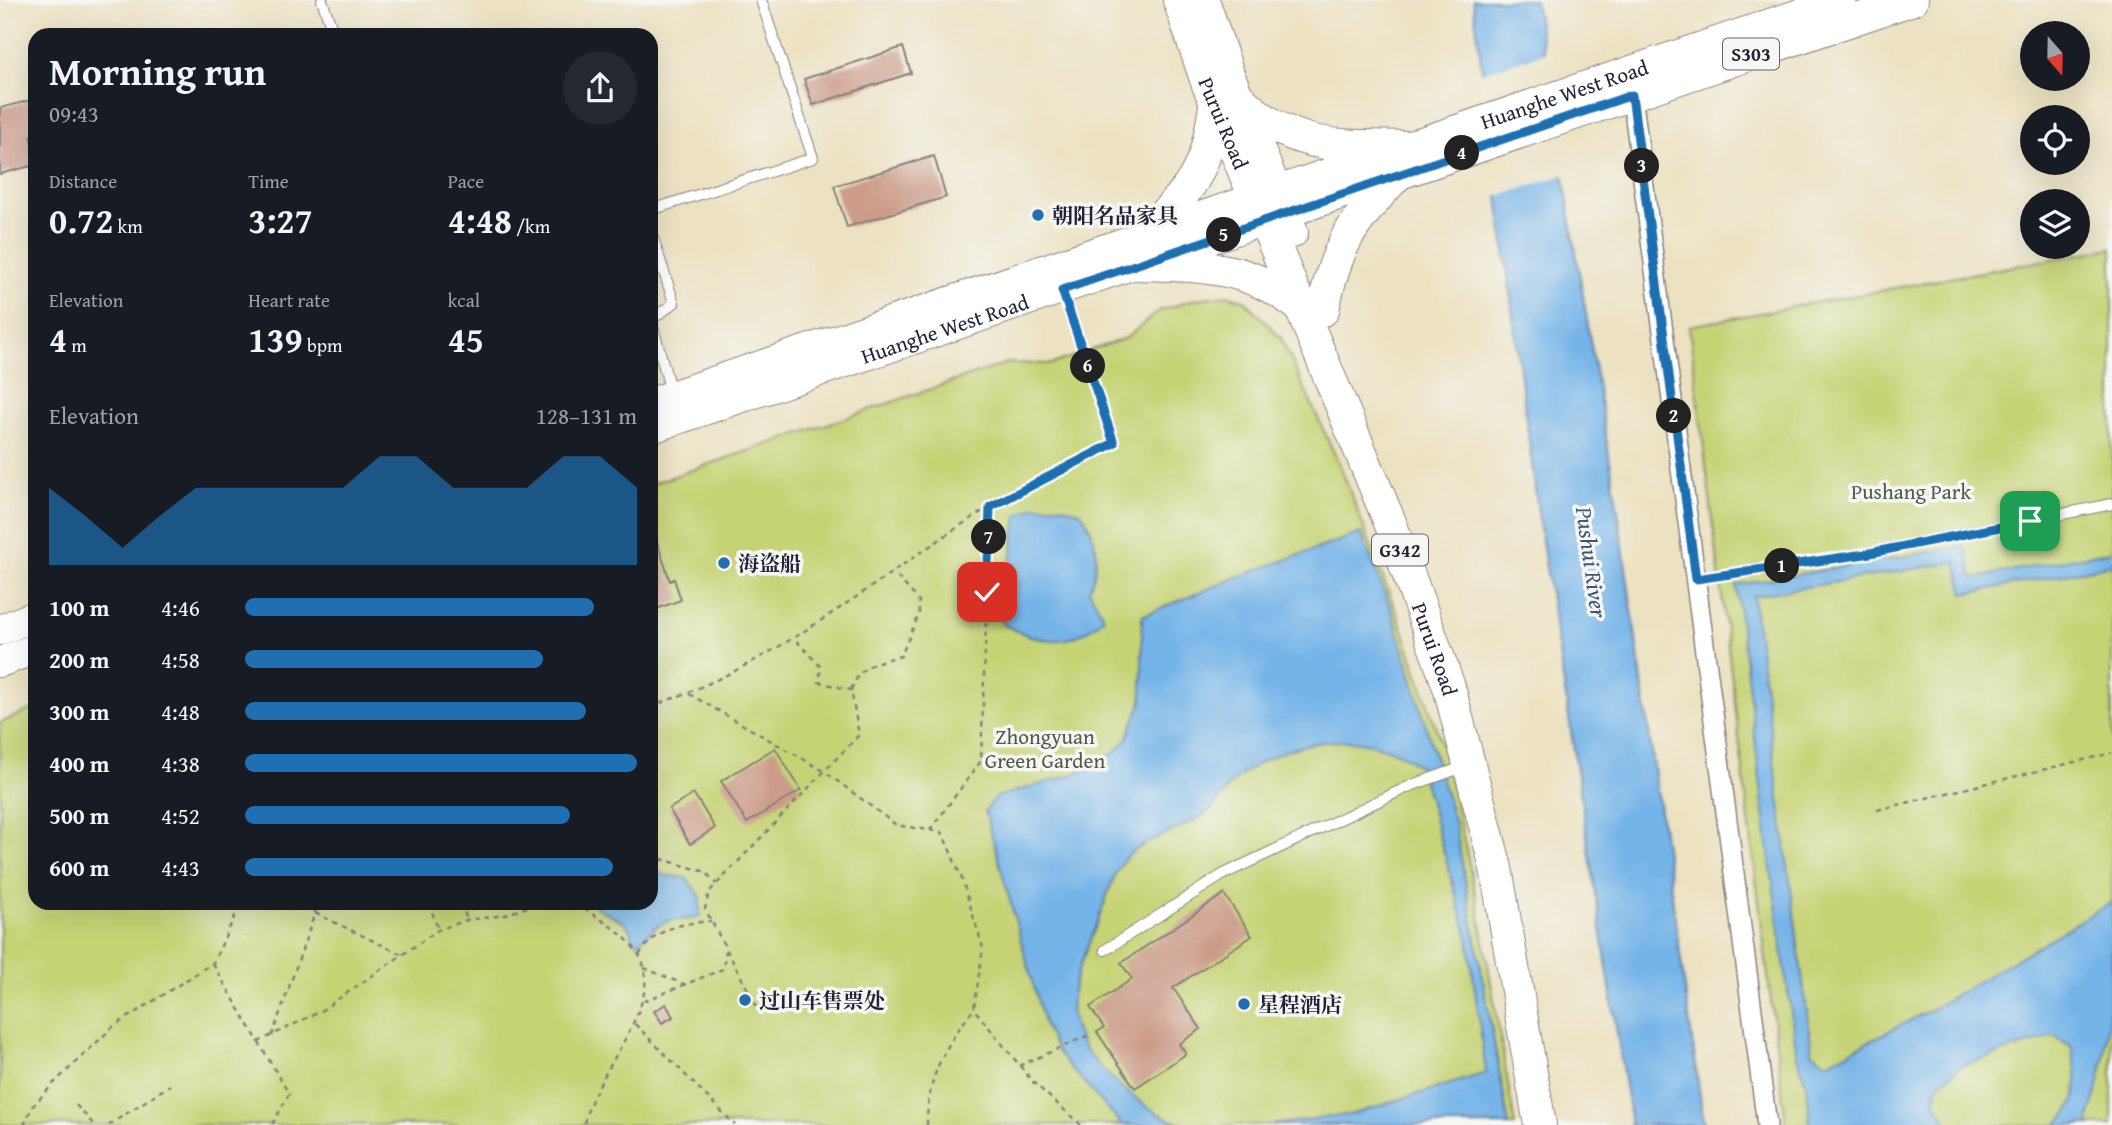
<!DOCTYPE html>
<html lang="en">
<head>
<meta charset="utf-8">
<style>
  :root { --surface:#171b24; --page:#242831; --text:#f1f3f6; --muted:#9ea1a6; --accent:#1f6fb2 }
  body { margin:0; font-family:"Gentium Book Plus","Noto Serif SC",serif; background:var(--page); color:var(--text); height:100vh; display:flex; flex-direction:column; font-size:26px; white-space:nowrap }
  * { box-sizing:border-box; margin:0 }
  p { font-size:23px; color:var(--muted) }
  .icon { flex:none; width:38px; height:38px; fill:none; stroke:currentColor; stroke-width:2; stroke-linecap:round; stroke-linejoin:round }
  .map { position:relative; flex:1; overflow:hidden }
  .details { position:absolute; left:28px; top:28px; width:630px; height:882px; display:flex; flex-direction:column; background:var(--surface); border-radius:21px; box-shadow:0 7px 28px #0002 }
  .details>* { flex:none }
  .needle { width:46px; rotate:160deg }
  .fabs { position:absolute; left:2020px; top:21px; display:grid; gap:14px }
  .fabs a { display:grid; place-items:center; width:70px; height:70px; border-radius:50%; background:var(--surface); box-shadow:0 7px 28px #0002; font-size:35px }
  .pin { position:absolute; display:grid; place-items:center; width:60px; height:60px; color:#fff; margin:-30px; border-radius:14px; box-shadow:0 4px 10px #0006 }
  .km { position:absolute; width:35px; height:35px; margin:-18px; border-radius:50%; background:#222; color:#fff; font-size:19px; line-height:35px; text-align:center }
  .round { display:grid; place-items:center; flex:none; width:74px; height:74px; border-radius:37px; background:var(--page) }
  .summary { display:flex; align-items:center; justify-content:space-between; height:119px; padding:0 21px }
  h1 { font-size:38px; font-weight:700; line-height:52px }
  .figures { display:grid; grid-template-columns:repeat(3,1fr); gap:10px; height:119px; padding:7px 21px }
  .figures div { display:grid; align-content:center }
  .figures b { font-size:35px; font-weight:700 }
  .figures small { font-size:19px; font-weight:400 }
  .figures p { font-size:19px }
  .chart { height:196px; padding:14px 21px }
  .chart p { display:flex; justify-content:space-between }
  .chart svg { width:100%; height:126px; margin-top:7px; fill:var(--accent); opacity:.7 }
  ul { padding:0 21px; list-style:none; font-size:23px }
  li { display:grid; grid-template-columns:112px 84px 1fr; align-items:center; height:52px }
  li i { height:18px; border-radius:9px; background:var(--accent) }
  .map>svg:first-child { display:block }
</style>
</head>
<body>
<div class="map">
<svg width="2112" height="1125" viewBox="0 0 2112 1125">
  <rect width="100%" height="100%" fill="#f6f6f2"/>
  <filter id="ink" filterUnits="userSpaceOnUse"><feTurbulence type="fractalNoise" baseFrequency=".0143" numOctaves="2"/><feDisplacementMap in="SourceGraphic" scale="14" xChannelSelector="R" yChannelSelector="G"/><feConvolveMatrix kernelMatrix="1 2 1 2 8 2 1 2 1" color-interpolation-filters="sRGB"/></filter>
  <filter id="wash" filterUnits="userSpaceOnUse"><feTurbulence type="fractalNoise" baseFrequency=".00686" numOctaves="4" result="noise"/><feDisplacementMap in="SourceGraphic" scale="28" xChannelSelector="R" yChannelSelector="G"/><feGaussianBlur stdDeviation="1.57" result="paint"/><feColorMatrix in="noise" values="0 0 0 0 0 0 0 0 0 0 0 0 0 0 0 0 0 1.4 0 .05"/><feComposite in="paint" operator="in"/></filter>
  <g filter="url(#wash)">
    <rect width="100%" height="100%" fill="#ece2c2"/>
    <g fill="#c6d374" stroke="#747a58" stroke-width="2">
      <polygon points="2112,248 2112,1125 1786,1125 1689,326"/>
      <polygon points="1227,295 1246,301 1281,338 1341,468 1398,616 1446,757 1478,906 1515,1125 0,1125 0,723 35,708 35,903 651,903 651,484 1007,363 1052,364 1126,338 1159,311 1195,299"/>
    </g>
    <g fill="#75b4e8" stroke="#4c6b92" stroke-width="2">
      <polygon points="1473,0 1535,0 1618,511 1704,1125 1631,1125 1540,528"/>
      <path d="M1035,506H1061L1081,512C1098,538 1101,561 1089,590L1104,618C1071,649 1041,644 1002,624L1017,516Z"/>
      <path d="M1361,533L1392,611L1455,824L1509,1125H1270L1353,1114L1486,1073L1468,938L1420,767C1367,724 1283,738 1234,781C1225,789 1220,801 1211,809C1190,828 1141,839 1124,860C1111,877 1105,904 1097,923C1068,993 1051,1026 1117,1083C1136,1099 1163,1122 1189,1125H1122L1059,1055L1045,1027L985,811L996,797L1075,774L1110,755L1126,741L1142,701V616L1240,576Z"/>
      <path d="M1965,546L1973,578L2112,551V565L1964,594L1956,562L1753,596L1812,1052L1827,1063L1930,1010L2112,902C2112,973 2112,1053 2089,1118L2090,1125H2055C2083,1104 2079,1076 2071,1046L2054,1036L1964,1065L1937,1086L1936,1103L1949,1125H1810L1807,1087L1797,1056L1770,862L1736,585Z"/>
      <path d="M651,864L663,875L686,878L700,895V916C689,921 683,919 672,920C659,922 647,934 638,943L631,938L632,932L624,922L596,907V903H651Z"/>
    </g>
    <polygon fill="#ece2c2" points="1547,52 1567,174 1495,197 1479,74"/>
    <g id="blocks">
      <g fill="#cc9c89">
        <polygon points="903,47 911,73 813,105 804,79"/>
        <polygon points="35,99 35,136 31,137 35,165 0,174 0,108"/>
        <polygon points="934,156 946,197 847,227 834,186"/>
        <polygon points="654,532 670,581 674,579 681,600 651,611 651,533"/>
        <polygon points="775,748 801,790 747,823 721,781"/>
        <polygon points="694,794 715,828 690,844 669,809"/>
        <polygon points="1224,894 1252,936 1173,988 1201,1029 1179,1044 1186,1054 1135,1088 1097,1032 1104,1028 1090,1007 1132,979 1121,963"/>
        <polygon points="666,1004 673,1017 662,1023 654,1011"/>
      </g>
    </g>
  </g>
  <g filter="url(#ink)">
    <use href="#blocks" fill-opacity="0" stroke="#87827e" stroke-width="2"/>
    <g fill="none" stroke-linecap="round" stroke-linejoin="round">
      <g stroke="#87827e" stroke-width="12">
        <g id="service">
          <polyline points="322,0 334,35"/>
          <polyline points="651,210 813,158 761,0"/>
          <polyline points="651,232 674,303 651,320 671,392"/>
          <polyline points="1062,290 1114,443"/>
          <polyline points="1696,579 1865,554 2112,504"/>
          <polyline points="1105,950 1224,874 1410,786 1466,766"/>
        </g>
      </g>
      <g stroke="#87827e" stroke-width="22">
        <polyline id="minor" points="1632,95 1767,1125"/>
      </g>
      <g stroke="#87827e" stroke-width="32">
        <g id="primary">
          <path id="s1" d="M651,403L1841,0"/>
          <path id="s2" d="M651,428L1913,0"/>
          <polyline points="0,630 35,616"/>
          <polyline points="0,662 35,649"/>
        </g>
      </g>
      <g stroke="#87827e" stroke-width="34">
        <g id="trunk">
          <path id="s3" d="M1179,0L1207,82L1391,525L1449,687L1496,868L1540,1125"/>
          <polyline points="1203,0 1228,74 1292,232"/>
          <path d="M1240,99C1294,152 1340,145 1411,147"/>
          <path d="M1137,240C1190,190 1204,180 1215,106"/>
          <path d="M1139,264C1200,266 1248,265 1298,305"/>
          <path d="M1323,310C1336,245 1351,224 1396,176"/>
        </g>
      </g>
      <g stroke="#87827e" stroke-width="2.5" stroke-dasharray="5 5" stroke-linecap="butt">
        <path d="M851,690C861,664 876,662 901,656L919,614V601L894,573"/>
        <polyline points="689,694 824,771 896,825 942,832 962,879 983,948 974,1009 1033,1082 1081,1125"/>
        <path d="M651,706C777,665 878,577 989,507C1025,485 1064,467 1103,449"/>
        <polyline points="1877,810 2112,753"/>
        <polyline points="930,830 981,761 990,507"/>
        <polyline points="651,856 706,872 716,884"/>
        <polyline points="429,903 438,929"/>
        <polyline points="461,903 467,920"/>
        <path d="M576,903C596,917 626,933 639,955C668,1002 591,1076 584,1125"/>
        <polyline points="315,913 403,955"/>
        <path d="M639,955C657,927 680,924 711,921"/>
        <polyline points="213,964 289,1094 272,1125"/>
        <polyline points="644,968 686,985"/>
        <polyline points="644,1001 723,969 726,950"/>
        <polyline points="757,1007 705,909 709,892 859,735 851,690 819,682 821,667 794,638"/>
        <polyline points="635,1024 735,1125"/>
        <polyline points="272,1036 315,913 315,903"/>
        <polyline points="258,1042 321,1011 438,930 467,920 505,915 538,903"/>
        <polyline points="1019,1066 1089,1035"/>
        <polyline points="76,1105 94,1125"/>
        <polyline points="24,1125 32,1107 54,1083 114,1026 213,963 241,903"/>
        <polyline points="109,1125 170,1085"/>
        <path d="M927,1125C927,1077 945,1045 974,1009"/>
      </g>
      <use href="#service" stroke="#fff" stroke-width="10"/>
      <use href="#minor" stroke="#fff" stroke-width="19"/>
      <use href="#primary" stroke="#fff" stroke-width="30"/>
      <use href="#trunk" stroke="#fff" stroke-width="32"/>
    </g>
  </g>
  <g fill="none" stroke-linecap="round" stroke-linejoin="round" filter="url(#ink)">
    <g stroke="#fff" stroke-width="14">
      <polyline id="route" points="987,592 990,507 1114,443 1062,290 1632,95 1696,579 1865,554 2030,521"/>
    </g>
    <use href="#route" stroke="#1f6fb2" stroke-width="9"/>
  </g>
  <g fill="#1f6fb2" stroke="#f6f6f2" stroke-width="2.5">
    <circle cx="1038" cy="215" r="7"/>
    <circle cx="724" cy="563" r="7"/>
    <circle cx="745" cy="1000" r="7"/>
    <circle cx="1244" cy="1004" r="7"/>
  </g>
  <g text-anchor="middle" dominant-baseline="central" stroke-width="7" stroke-linejoin="round" paint-order="stroke">
    <g fill="#f6f6f2" stroke="#626272" stroke-width="2">
      <rect x="1723" y="38.5" width="56" height="31" rx="5"/>
      <rect x="1372" y="534.5" width="56" height="31" rx="5"/>
    </g>
    <g font-size="19" font-weight="bold" fill="#22223b">
      <text x="1751" y="54">S303</text>
      <text x="1400" y="550">G342</text>
    </g>
    <g font-size="21" fill="#22223b" stroke="#f6f6f2">
      <text stroke="none"><textPath href="#s1" startOffset="964">Huanghe West Road</textPath></text>
      <text stroke="none"><textPath href="#s3" startOffset="131">Purui Road</textPath></text>
      <text stroke="none"><textPath href="#s2" startOffset="310">Huanghe West Road</textPath></text>
      <text stroke="none"><textPath href="#s3" startOffset="698">Purui Road</textPath></text>
    </g>
    <g font-size="21" font-weight="bold" fill="#22223b" stroke="#f6f6f2" text-anchor="start">
      <text x="1052" y="215">朝阳名品家具</text>
      <text x="738" y="563">海盗船</text>
      <text x="759" y="1000">过山车售票处</text>
      <text x="1258" y="1004">星程酒店</text>
    </g>
    <g font-size="21" fill="#53574c" stroke="#f6f6f2">
      <text x="1911" y="491">Pushang Park</text>
      <text x="1045" y="736">Zhongyuan<tspan x="1045" dy="24">Green Garden</tspan></text>
    </g>
    <g font-size="23" font-style="italic" fill="#3f5578" stroke="#f6f6f2">
      <text transform="translate(1592 562) rotate(82)">Pushui River</text>
    </g>
  </g>
</svg>
<div class="fabs">
<a><svg class="needle" viewBox="-14 -14 28 28"><path d="M0-13l5 13h-10z" fill="#e53935"/><path d="M0 13l5-13h-10z" fill="#9ea1a6"/></svg></a>
<a><svg class="icon" aria-label="locate" viewBox="0 0 24 24"><circle cx="12" cy="12" r="6"/><path d="M12 2v4M12 18v4M2 12h4M18 12h4"/></svg></a>
<a><svg class="icon" aria-label="layers" viewBox="0 0 24 24"><path d="M12 4l9 5-9 5-9-5zM3 14l9 5 9-5"/></svg></a>
</div>
<div class="pin" style="left:2030px;top:521px;background:#1e9e55"><svg class="icon" aria-label="arrive" viewBox="0 0 24 24"><path d="M6 21V4h12l-3 4 3 4H6"/></svg></div>
<div class="pin" style="left:987px;top:592px;background:#d93025"><svg class="icon" aria-label="check" viewBox="0 0 24 24"><path d="M5 12l5 5 9-10"/></svg></div>
<b class="km" style="left:1782px;top:566px">1</b>
<b class="km" style="left:1674px;top:416px">2</b>
<b class="km" style="left:1642px;top:166px">3</b>
<b class="km" style="left:1462px;top:153px">4</b>
<b class="km" style="left:1224px;top:235px">5</b>
<b class="km" style="left:1088px;top:366px">6</b>
<b class="km" style="left:989px;top:537px">7</b>
<section class="details">
<div class="summary"><div><h1>Morning run</h1><p>09:43</p></div><a class="round"><svg class="icon" aria-label="share" viewBox="0 0 24 24"><path d="M12 15V3M7 8l5-5 5 5M5 13v7h14v-7"/></svg></a></div>
<div class="figures">
<div><p>Distance</p><b>0.72<small> km</small></b></div>
<div><p>Time</p><b>3:27</b></div>
<div><p>Pace</p><b>4:48<small> /km</small></b></div>
</div>
<div class="figures">
<div><p>Elevation</p><b>4<small> m</small></b></div>
<div><p>Heart rate</p><b>139<small> bpm</small></b></div>
<div><p>kcal</p><b>45</b></div>
</div>
<div class="chart"><p><span>Elevation</span>128–131 m</p>
<svg viewBox="0 0 160 44" preserveAspectRatio="none"><path d="M0 44V17L10 27L20 38L30 27L40 17L50 17L60 17L70 17L80 17L90 6L100 6L110 17L120 17L130 17L140 6L150 6L160 17V44z"/></svg>
</div>
<ul>
<li><b>100 m</b>4:46<i style="width:89%"></i></li>
<li><b>200 m</b>4:58<i style="width:76%"></i></li>
<li><b>300 m</b>4:48<i style="width:87%"></i></li>
<li><b>400 m</b>4:38<i style="width:100%"></i></li>
<li><b>500 m</b>4:52<i style="width:83%"></i></li>
<li><b>600 m</b>4:43<i style="width:94%"></i></li>
</ul>
</section>
</div>
</body>
</html>
